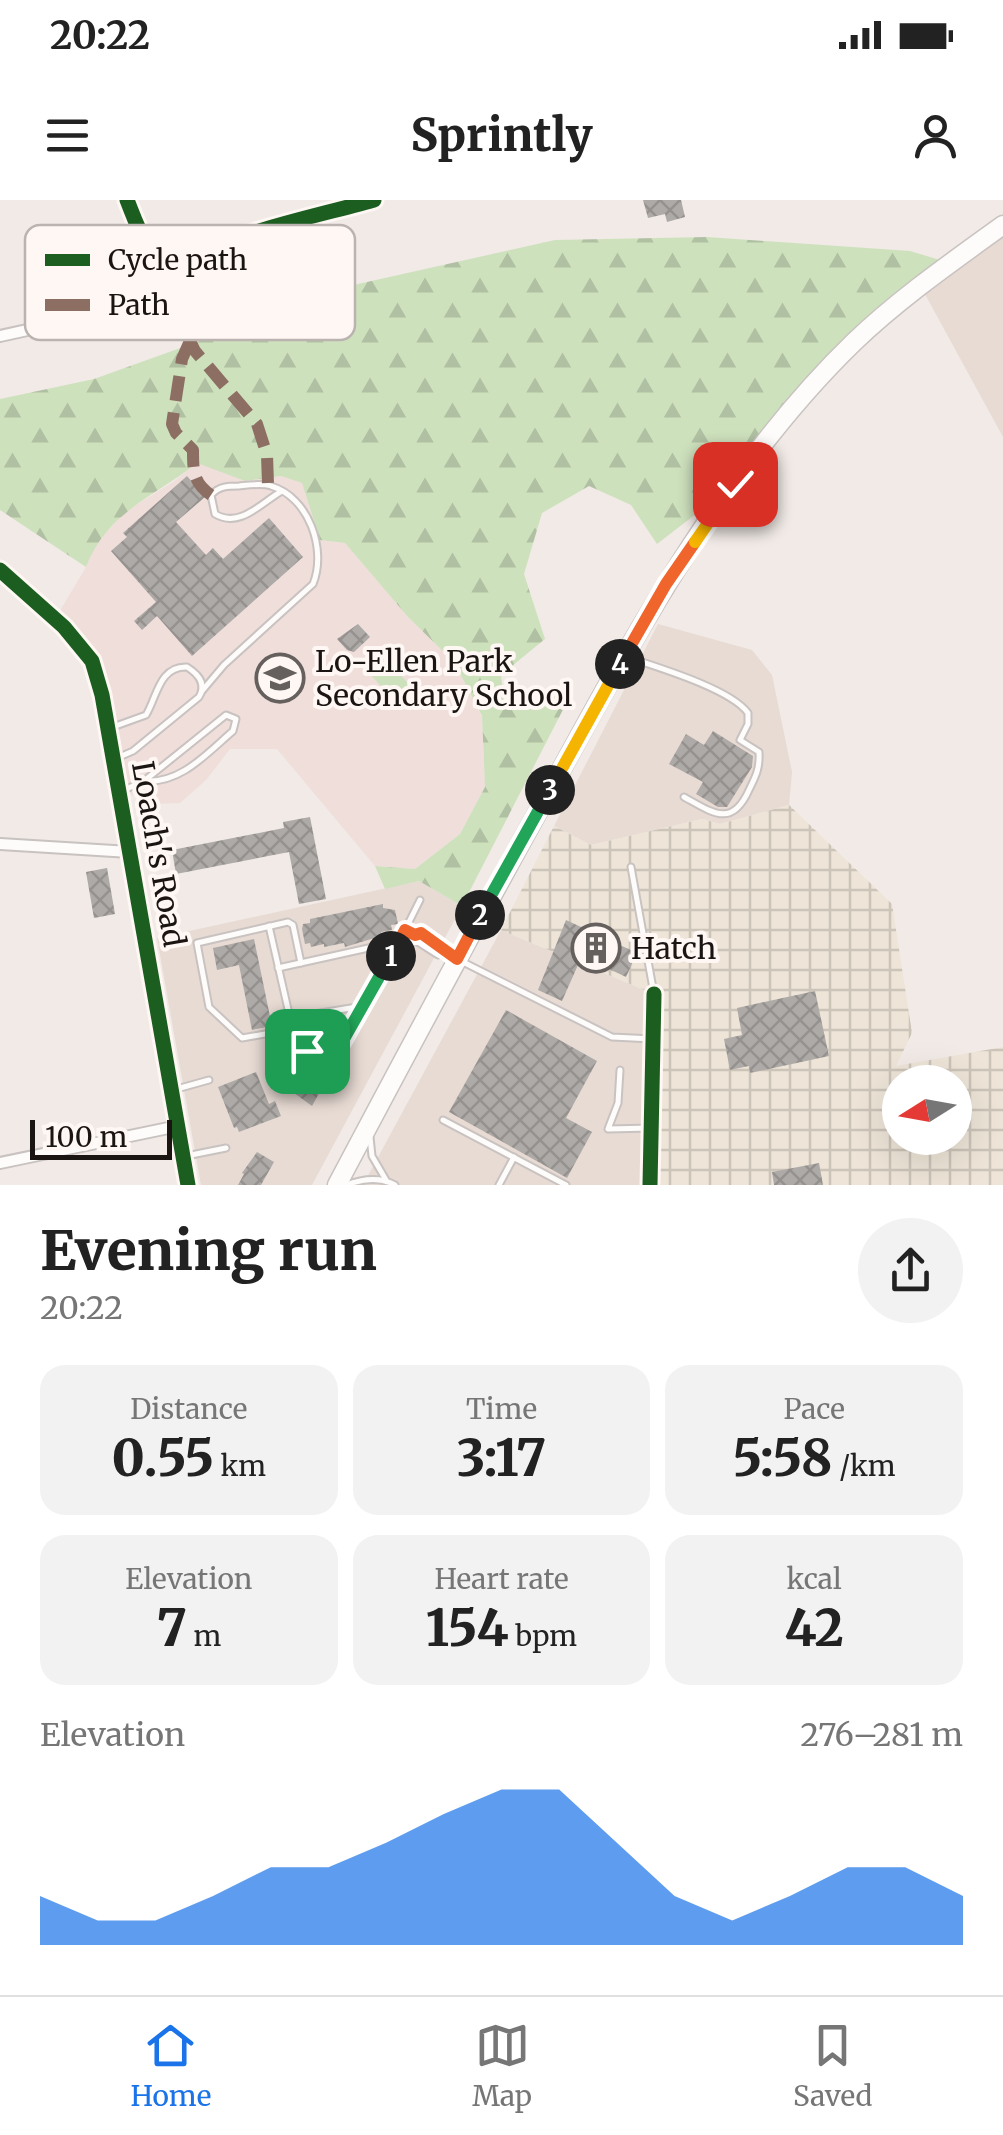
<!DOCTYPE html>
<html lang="en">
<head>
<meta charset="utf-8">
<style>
  :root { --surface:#fff; --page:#f2f2f2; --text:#222; --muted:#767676; --line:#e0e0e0; --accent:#1a73e8 }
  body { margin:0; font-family:Merriweather,serif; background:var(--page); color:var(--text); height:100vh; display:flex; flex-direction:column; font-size:38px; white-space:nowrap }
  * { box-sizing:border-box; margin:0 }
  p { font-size:32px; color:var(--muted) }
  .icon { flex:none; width:55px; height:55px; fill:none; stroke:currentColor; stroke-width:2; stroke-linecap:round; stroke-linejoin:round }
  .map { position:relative; height:985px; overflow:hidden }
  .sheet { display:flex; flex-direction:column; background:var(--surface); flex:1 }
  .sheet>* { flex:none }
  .needle { width:65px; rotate:259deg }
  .fabs { position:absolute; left:882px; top:865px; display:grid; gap:20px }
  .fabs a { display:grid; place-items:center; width:90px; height:90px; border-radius:50%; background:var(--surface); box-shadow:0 10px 40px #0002; font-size:50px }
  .scale { position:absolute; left:30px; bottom:25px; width:142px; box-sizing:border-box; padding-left:10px; border:5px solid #1a1513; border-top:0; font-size:28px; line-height:35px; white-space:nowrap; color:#1a1513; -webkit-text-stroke:8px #fff7f3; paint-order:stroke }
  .pin { position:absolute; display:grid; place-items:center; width:85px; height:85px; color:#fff; margin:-42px; border-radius:20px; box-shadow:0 5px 15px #0006 }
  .km { position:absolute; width:50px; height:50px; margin:-25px; border-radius:50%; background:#222; color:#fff; font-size:28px; line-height:50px; text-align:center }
  .round { display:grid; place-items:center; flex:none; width:105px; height:105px; border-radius:52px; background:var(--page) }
  .headline { display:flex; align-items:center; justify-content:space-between; height:170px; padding:0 40px }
  h1 { font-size:55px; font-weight:800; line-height:75px }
  .stats { display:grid; grid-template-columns:repeat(3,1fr); gap:15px; height:170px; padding:10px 40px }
  .stats div { display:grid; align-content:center; border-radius:25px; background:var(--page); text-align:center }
  .stats b { font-size:50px; font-weight:800 }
  .stats small { font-size:28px; font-weight:400 }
  .stats p { font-size:28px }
  .chart { height:280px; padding:20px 40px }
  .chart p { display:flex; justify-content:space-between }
  .chart svg { width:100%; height:180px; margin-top:10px; fill:var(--accent); opacity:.7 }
  .status { display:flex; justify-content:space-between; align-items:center; height:70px; padding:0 50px; background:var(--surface); direction:ltr }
  .status svg { height:28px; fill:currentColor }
  header { display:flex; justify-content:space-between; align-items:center; height:130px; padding:0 40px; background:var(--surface); font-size:45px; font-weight:800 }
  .menu { display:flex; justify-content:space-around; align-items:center; height:140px; border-top:2px solid var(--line); background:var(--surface); font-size:28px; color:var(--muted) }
  .menu a { display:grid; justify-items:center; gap:5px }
  .menu .active { color:var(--accent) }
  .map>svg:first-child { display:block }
</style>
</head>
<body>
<div class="status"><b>20:22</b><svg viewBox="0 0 49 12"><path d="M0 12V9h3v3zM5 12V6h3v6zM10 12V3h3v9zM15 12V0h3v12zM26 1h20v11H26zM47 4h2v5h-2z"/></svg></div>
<header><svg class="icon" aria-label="menu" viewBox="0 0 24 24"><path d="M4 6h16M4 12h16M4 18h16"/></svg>Sprintly<svg class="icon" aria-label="person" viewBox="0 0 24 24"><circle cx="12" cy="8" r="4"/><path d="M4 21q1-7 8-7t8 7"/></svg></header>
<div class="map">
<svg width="1003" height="985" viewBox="0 0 1003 985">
  <defs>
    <pattern id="industrial-grid" width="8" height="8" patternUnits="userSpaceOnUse" patternTransform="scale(2.5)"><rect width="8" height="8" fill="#eee5d8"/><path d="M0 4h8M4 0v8" fill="none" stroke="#ccc4b8"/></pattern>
    <pattern id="forest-firs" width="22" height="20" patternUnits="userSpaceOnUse" patternTransform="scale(2.5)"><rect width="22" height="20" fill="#cee1bd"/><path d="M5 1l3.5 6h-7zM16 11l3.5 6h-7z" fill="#b0c0a2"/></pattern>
    <pattern id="building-cross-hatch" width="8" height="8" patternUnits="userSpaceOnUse" patternTransform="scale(2.5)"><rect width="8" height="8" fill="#aeaaa7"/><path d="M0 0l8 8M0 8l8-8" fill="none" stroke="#95918f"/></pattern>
  </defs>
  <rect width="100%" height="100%" fill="#f1eae6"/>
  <g fill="#e8dbd4">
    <polygon points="1003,25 1003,237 920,85"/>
    <polygon points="658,424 752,450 772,475 792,572 789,605 720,624 702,619 591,645 554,626"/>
    <polygon points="419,681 462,706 312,985 201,985 157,738"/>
    <polygon points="501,730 654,794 647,985 363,985"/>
  </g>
  <path fill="url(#industrial-grid)" fill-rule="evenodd" d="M789,605L892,704L912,833L896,866L1003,847V985H650L654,794L501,730L554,626L591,645L702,619L720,624ZM900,882H955V938H900Z"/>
  <polygon fill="#efdeda" points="198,262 245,281 281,276 302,283 320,340 345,343 408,417 454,462 482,517 485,587 460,634 415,669 375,666 277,549 230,549 206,580 180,603 152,604 132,595 115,570 92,461 64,427 61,409 86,367 96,342 128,310 173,282"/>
  <path fill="url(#forest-firs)" d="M707,37L910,51L950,63L855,141L735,284L657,344L631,305L589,286L542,313L524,374L545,439L501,475L504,500L527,506L553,486L570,496L462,706L419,681L385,689L375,666L415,669L460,634L485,587L482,516L454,462L408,417L345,343L320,340L302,283L281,276L245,281L197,263C154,297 107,312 86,367L0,310V199L94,179L358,84L555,40Z"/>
  <polygon fill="#cee1bd" points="386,459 415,491 398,505 370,474"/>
  <g fill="url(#building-cross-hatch)">
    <polygon points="643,0 681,0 685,17 667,22 665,14 648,18"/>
    <polygon points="187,276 205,297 176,322 206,355 213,348 223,359 269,318 303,357 192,456 157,416 142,430 134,421 156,402 111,351 127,337 123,333"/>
    <polygon points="358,424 370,437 354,452 347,450 337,439"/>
    <polygon points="713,531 753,556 752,567 727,607 718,607 696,594 703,582 669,564 686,534 704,545"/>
    <polygon points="310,617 326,699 299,704 289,652 176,674 172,650 284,628 283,622"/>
    <polygon points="107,668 115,714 94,718 86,672"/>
    <polygon points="383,704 383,708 395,710 398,724 391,725 392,730 381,732 381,736 345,747 344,743 324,747 324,744 311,747 310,743 305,744 302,729 303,724 310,723 310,719"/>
    <polygon points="566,720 637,753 626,777 582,756 562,801 538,790"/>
    <polygon points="254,739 272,826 252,830 239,765 217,770 213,748"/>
    <polygon points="815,791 829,856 750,873 749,866 730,870 724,839 742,835 737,808"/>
    <polygon points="506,810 597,861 566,918 592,932 567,978 449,912"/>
    <polygon points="306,864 328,877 312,906 290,890"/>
    <polygon points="256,872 269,904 275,901 281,916 239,932 237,927 234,928 218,887"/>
    <polygon points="257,952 274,962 261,985 238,985 244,974 242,973"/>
    <polygon points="819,963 823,985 774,985 772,972"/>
  </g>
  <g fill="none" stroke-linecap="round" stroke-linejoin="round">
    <g stroke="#c8c2c0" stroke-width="9">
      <g id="lane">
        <path d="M627,457C657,467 731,489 748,513V524L740,540L759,552C760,568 756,576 749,590C732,628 713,613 684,597"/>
        <path d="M202,491L224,465L313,384C327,350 309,297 271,286C262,283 249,285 239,286C228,286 219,286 211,295L215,314C240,329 262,302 282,291"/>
        <path d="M110,528L146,515C157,497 159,466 187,467C198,474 207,484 199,497L133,551L117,558"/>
        <path d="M122,591L144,581L226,515L236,519L233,531C207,553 181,584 144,581"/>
        <polyline points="631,667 654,794"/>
        <polyline points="420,700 405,730 415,735 416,741 438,755 443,751"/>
        <path d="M269,726L290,818V839C301,851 321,863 336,853L405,730"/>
        <polyline points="415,735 421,733 457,759 612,837 653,839"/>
        <polyline points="278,768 400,741"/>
        <polyline points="290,818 363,806"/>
        <polyline points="288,830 242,838 209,807 197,743 288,722 293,725 301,763"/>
        <polyline points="281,862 292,843"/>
        <polyline points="620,870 618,903 608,929 651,928"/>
        <polyline points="292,871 305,850"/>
        <polyline points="173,890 209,880"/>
        <polyline points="443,920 566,985"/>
        <polyline points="370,937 372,956 386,980"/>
        <polyline points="186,956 226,948"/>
        <path d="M346,985C362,979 379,976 395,985"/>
        <polyline points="499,985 514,957"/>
      </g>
    </g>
    <g stroke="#c8c2c0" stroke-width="14">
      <g id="street">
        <path d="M127,0C135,19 146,58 171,62C188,64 207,49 222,43C271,25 324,14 374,0"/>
        <polyline points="0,136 41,127"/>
        <polyline points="0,644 130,652"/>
        <polyline points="0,963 178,926"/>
        <polyline points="650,985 654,794"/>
      </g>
    </g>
    <g stroke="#c8c2c0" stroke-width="19">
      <polyline id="secondary" points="0,370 64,427 92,461 102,495 188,985"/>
    </g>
    <g stroke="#c8c2c0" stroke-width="21">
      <path id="primary" d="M337,985C410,847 484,709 560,572C641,423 731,261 854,142C900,98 952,62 1003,25"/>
    </g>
    <use href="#lane" stroke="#fdfcfb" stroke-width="5"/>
    <use href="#street" stroke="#fdfcfb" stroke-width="10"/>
    <use href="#secondary" stroke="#fdfcfb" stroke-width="15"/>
    <use href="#primary" stroke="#fdfcfb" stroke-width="18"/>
    <g stroke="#8d6e63" stroke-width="12" stroke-dasharray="25 12" stroke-linecap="butt">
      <polyline points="41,127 129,80 171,62 179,118 195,151 257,224 267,255 268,284"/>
      <path d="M190,141L182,159L172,224L176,233L193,250C193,270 193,283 211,295"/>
    </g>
    <g stroke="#fff7f3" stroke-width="21">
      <g id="cycleway">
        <path d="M127,0C135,19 146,58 171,62C188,64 207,49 222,43C271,25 324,14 374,0"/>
        <polyline points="0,370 64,427 92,461 102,495 188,985"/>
        <polyline points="650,985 654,794"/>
      </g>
    </g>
    <use href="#cycleway" stroke="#1b5e20" stroke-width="15"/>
  </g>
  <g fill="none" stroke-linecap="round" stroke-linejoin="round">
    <g stroke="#fff" stroke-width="20">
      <polyline id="split-1" points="307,851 319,858 336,853 391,756"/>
    </g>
    <g stroke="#fff" stroke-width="20">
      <polyline id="split-2" points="391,756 405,730 415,735 421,733 457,759 480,715"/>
    </g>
    <g stroke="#fff" stroke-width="20">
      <polyline id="split-3" points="480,715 550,590"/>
    </g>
    <g stroke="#fff" stroke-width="20">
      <polyline id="split-4" points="550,590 620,464"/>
    </g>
    <g stroke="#fff" stroke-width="20">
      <polyline id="split-5" points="620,464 666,384 695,342"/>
    </g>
    <g stroke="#fff" stroke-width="20">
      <polyline id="split-6" points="695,342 735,284"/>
    </g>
    <use href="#split-1" stroke="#22a559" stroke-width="12"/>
    <use href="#split-2" stroke="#f0652b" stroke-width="12"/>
    <use href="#split-3" stroke="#22a559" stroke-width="12"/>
    <use href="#split-4" stroke="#f5b400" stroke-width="12"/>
    <use href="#split-5" stroke="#f0652b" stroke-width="12"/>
    <use href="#split-6" stroke="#f5b400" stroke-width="12"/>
  </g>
  <defs>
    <g id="school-ring" transform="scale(2.5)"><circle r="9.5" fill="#fff7f3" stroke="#65605d" stroke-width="1.5"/><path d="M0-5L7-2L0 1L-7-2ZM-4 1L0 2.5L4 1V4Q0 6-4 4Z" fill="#65605d"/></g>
    <g id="building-ring" transform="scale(2.5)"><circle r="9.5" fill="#fff7f3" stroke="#65605d" stroke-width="1.5"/><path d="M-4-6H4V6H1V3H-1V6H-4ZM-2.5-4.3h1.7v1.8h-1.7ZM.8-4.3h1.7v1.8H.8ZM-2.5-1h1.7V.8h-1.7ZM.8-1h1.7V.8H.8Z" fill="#65605d"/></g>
  </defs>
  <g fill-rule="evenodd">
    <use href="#school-ring" x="280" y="478"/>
    <use href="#building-ring" x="596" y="748"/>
  </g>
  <g text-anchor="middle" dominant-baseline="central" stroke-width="8" stroke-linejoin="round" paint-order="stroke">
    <g font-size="30" fill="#1a1513" stroke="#fff7f3" text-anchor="start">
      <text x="315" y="461">Lo-Ellen Park<tspan x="315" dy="34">Secondary School</tspan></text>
      <text x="631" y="748">Hatch</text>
    </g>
    <g font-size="30" fill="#1a1513" stroke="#fff7f3">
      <text transform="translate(159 654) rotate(80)">Loach's Road</text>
    </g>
  </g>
  <rect x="25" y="25" width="330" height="115" rx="15" fill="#fff7f3" stroke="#bab3b0" stroke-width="2.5"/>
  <rect x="45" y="54" width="45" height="12" fill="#1b5e20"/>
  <rect x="45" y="99" width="45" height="12" fill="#8d6e63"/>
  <g font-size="28" fill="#1a1513">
    <text x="108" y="70">Cycle path</text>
    <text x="108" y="115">Path</text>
  </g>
</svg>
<div class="fabs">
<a><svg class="needle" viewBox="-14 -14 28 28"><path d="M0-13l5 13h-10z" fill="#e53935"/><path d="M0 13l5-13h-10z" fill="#767676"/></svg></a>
</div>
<div class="scale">100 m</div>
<div class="pin" style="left:307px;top:851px;background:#1e9e55"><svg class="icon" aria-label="arrive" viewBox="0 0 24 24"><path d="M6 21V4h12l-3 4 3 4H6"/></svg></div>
<div class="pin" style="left:735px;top:284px;background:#d93025"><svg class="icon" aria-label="check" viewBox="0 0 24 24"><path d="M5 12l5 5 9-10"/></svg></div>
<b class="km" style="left:391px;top:756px">1</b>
<b class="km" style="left:480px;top:715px">2</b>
<b class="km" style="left:550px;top:590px">3</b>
<b class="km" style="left:620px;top:464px">4</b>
</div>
<section class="sheet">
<div class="headline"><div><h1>Evening run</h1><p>20:22</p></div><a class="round"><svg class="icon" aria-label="share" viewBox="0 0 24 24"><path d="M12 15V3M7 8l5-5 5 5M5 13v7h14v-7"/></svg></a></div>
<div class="stats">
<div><p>Distance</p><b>0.55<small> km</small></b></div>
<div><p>Time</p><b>3:17</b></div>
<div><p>Pace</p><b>5:58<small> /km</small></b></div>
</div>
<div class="stats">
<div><p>Elevation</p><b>7<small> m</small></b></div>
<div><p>Heart rate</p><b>154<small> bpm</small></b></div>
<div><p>kcal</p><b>42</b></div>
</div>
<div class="chart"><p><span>Elevation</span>276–281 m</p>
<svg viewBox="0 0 160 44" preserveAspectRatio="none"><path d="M0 44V32L10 38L20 38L30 32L40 25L50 25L60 19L70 12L80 6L90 6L100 19L110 32L120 38L130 32L140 25L150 25L160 32V44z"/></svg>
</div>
</section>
<nav class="menu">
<a class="active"><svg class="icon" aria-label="home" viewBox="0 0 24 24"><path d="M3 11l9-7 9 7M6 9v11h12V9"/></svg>Home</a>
<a><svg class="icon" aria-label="map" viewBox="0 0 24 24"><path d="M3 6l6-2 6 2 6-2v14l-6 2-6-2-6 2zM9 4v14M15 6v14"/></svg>Map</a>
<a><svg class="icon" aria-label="saved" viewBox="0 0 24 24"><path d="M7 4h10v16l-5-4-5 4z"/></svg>Saved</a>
</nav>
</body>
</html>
